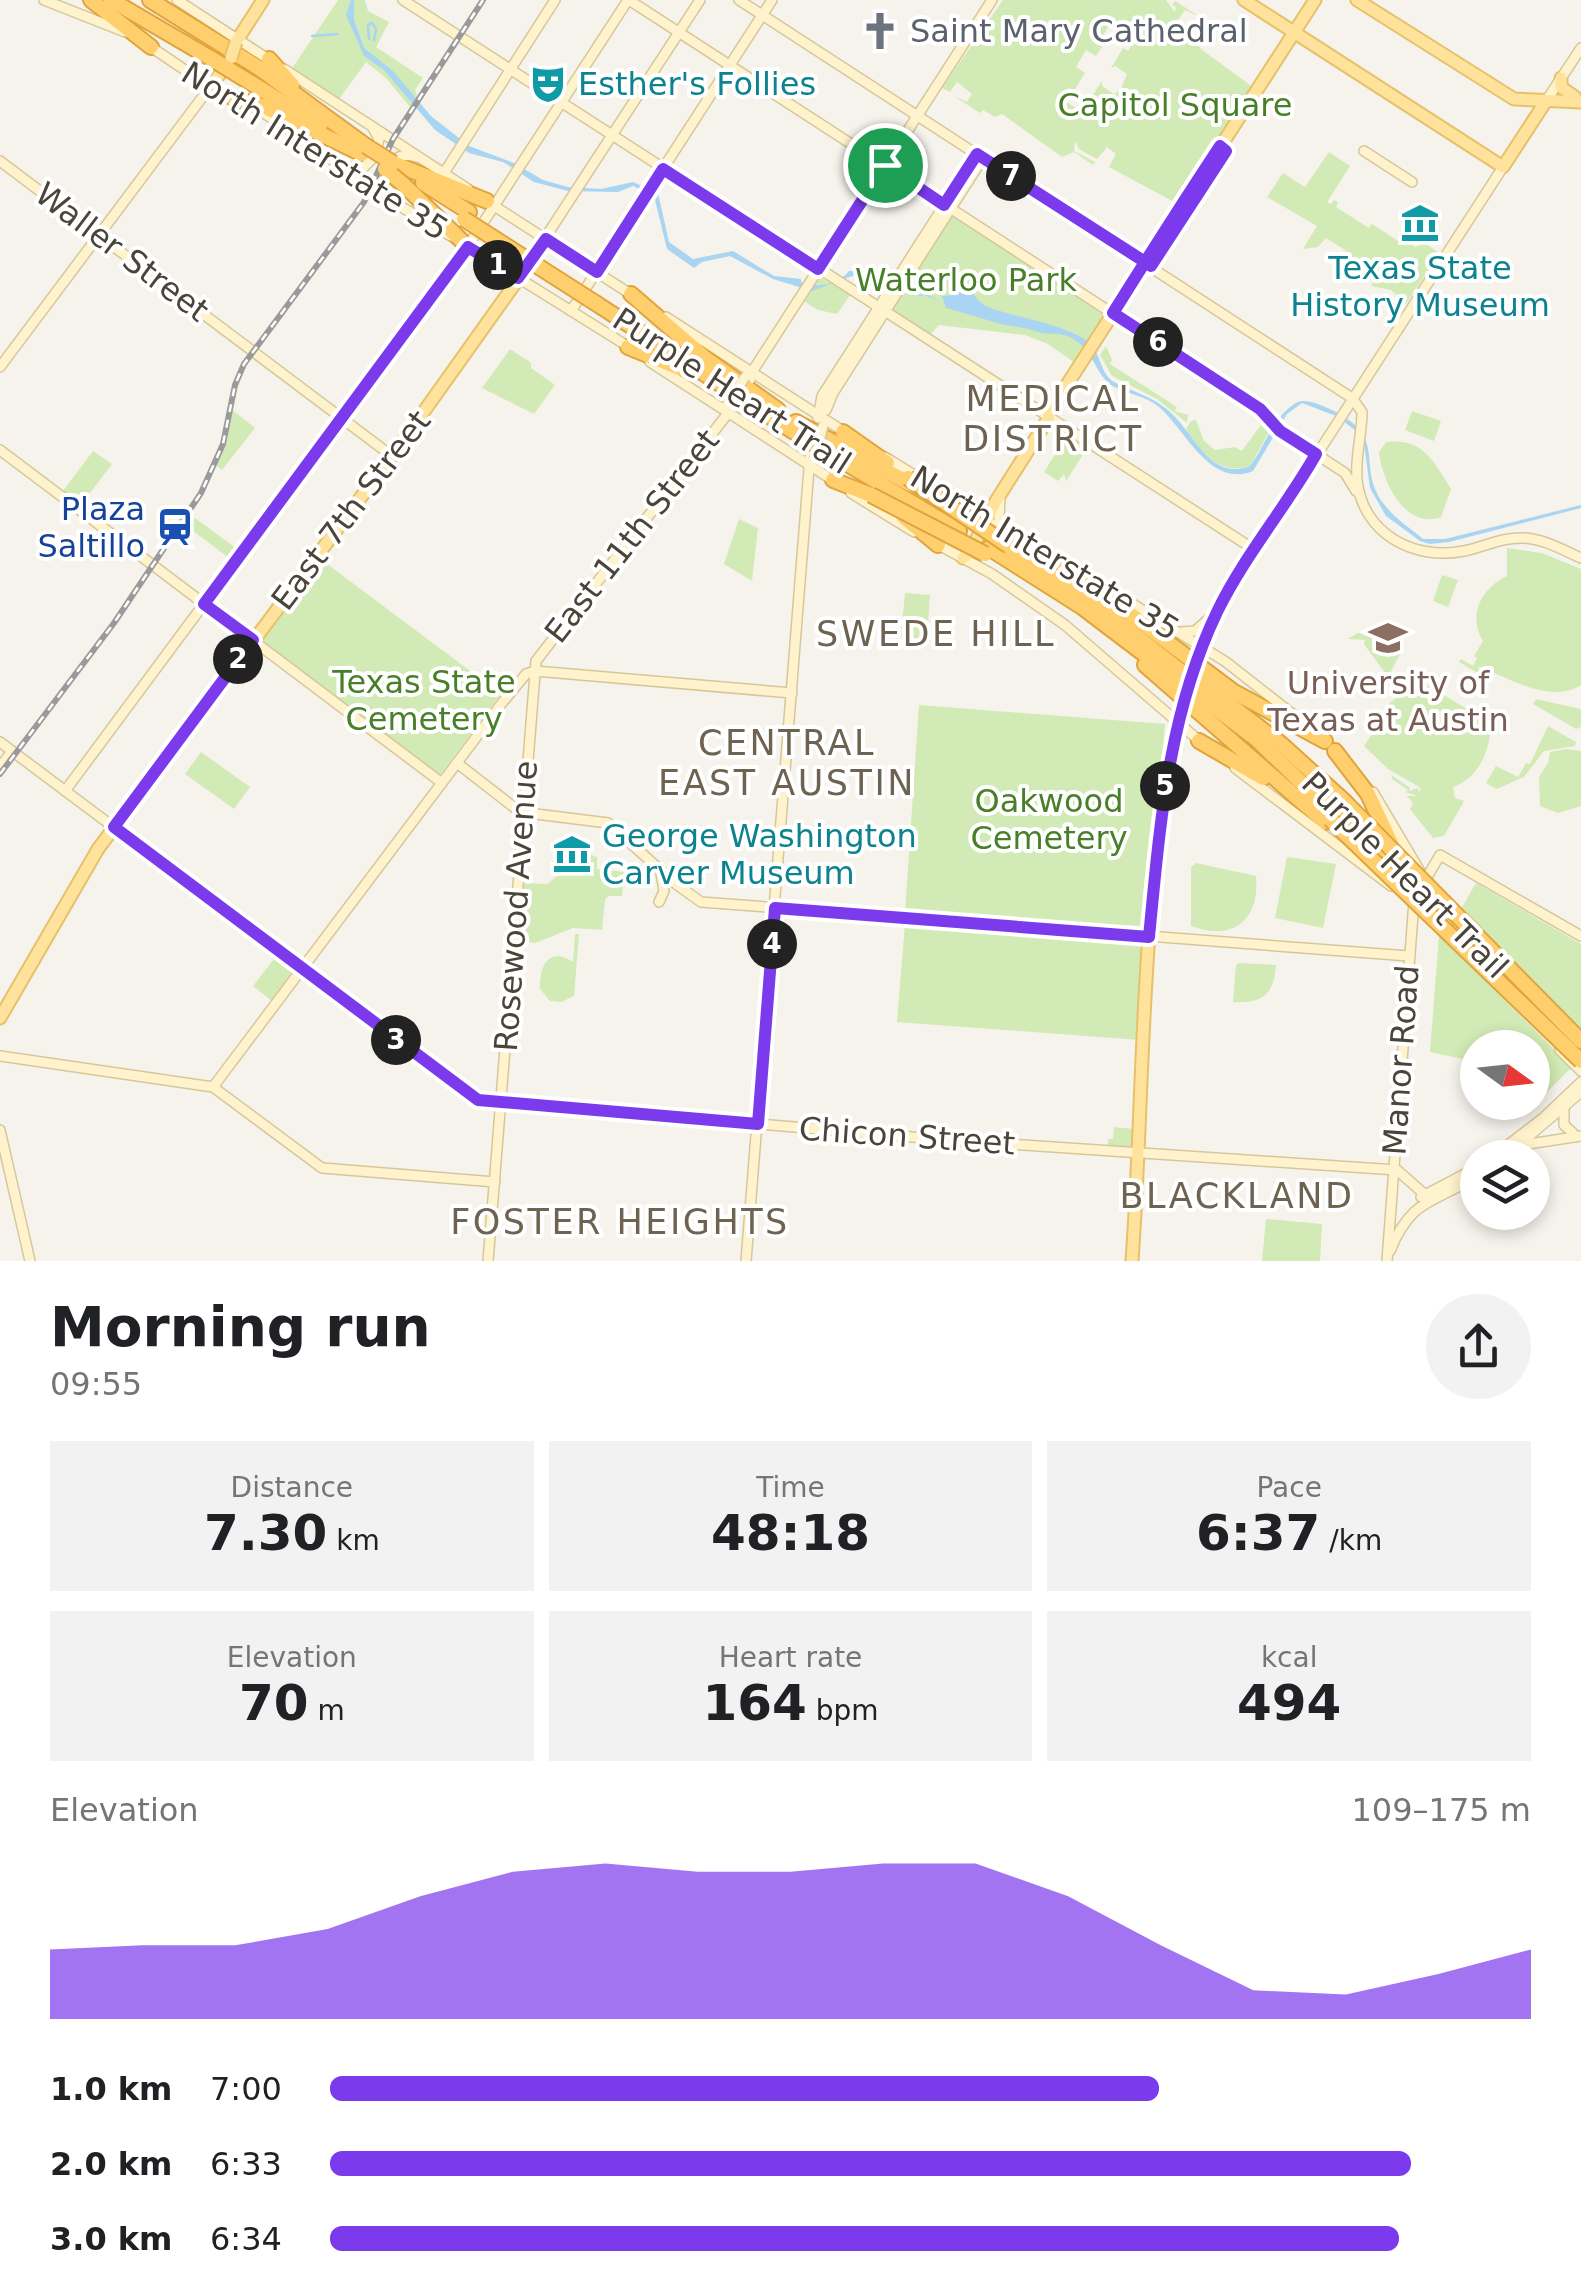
<!DOCTYPE html>
<html lang="en">
<head>
<meta charset="utf-8">
<style>
  :root { --surface:#fff; --page:#f2f2f2; --text:#202124; --muted:#757577; --accent:#7c3aed }
  body { margin:0; font-family:"DejaVu Sans",sans-serif; background:var(--page); color:var(--text); height:100vh; display:flex; flex-direction:column; font-size:38px; white-space:nowrap }
  * { box-sizing:border-box; margin:0 }
  p { font-size:32px; color:var(--muted) }
  .icon { flex:none; width:55px; height:55px; fill:none; stroke:currentColor; stroke-width:2; stroke-linecap:round; stroke-linejoin:round }
  .map { position:relative; height:1261px; overflow:hidden }
  .details { display:flex; flex-direction:column; background:var(--surface); flex:1 }
  .details>* { flex:none }
  .needle { width:65px; rotate:105deg }
  .buttons { position:absolute; left:1460px; top:1030px; display:grid; gap:20px }
  .buttons a { display:grid; place-items:center; width:90px; height:90px; border-radius:50%; background:var(--surface); box-shadow:0 5px 15px #0003; font-size:50px }
  .pin { position:absolute; display:grid; place-items:center; width:85px; height:85px; color:#fff; margin:-42px; border:5px solid #fff; border-radius:50%; box-shadow:0 2px 10px #0007 }
  .km { position:absolute; width:50px; height:50px; margin:-25px; border-radius:50%; background:#222; color:#fff; font-size:28px; line-height:50px; text-align:center }
  .round { display:grid; place-items:center; flex:none; width:105px; height:105px; border-radius:52px; background:var(--page) }
  .summary { display:flex; align-items:center; justify-content:space-between; height:170px; padding:0 50px }
  h1 { font-size:55px; font-weight:700; line-height:75px }
  .metrics { display:grid; grid-template-columns:repeat(3,1fr); gap:15px; height:170px; padding:10px 50px }
  .metrics div { display:grid; align-content:center; border-radius:0px; background:var(--page); text-align:center }
  .metrics b { font-size:50px; font-weight:700 }
  .metrics small { font-size:28px; font-weight:400 }
  .metrics p { font-size:28px }
  .chart { height:280px; padding:20px 50px }
  .chart p { display:flex; justify-content:space-between }
  .chart svg { width:100%; height:180px; margin-top:10px; fill:var(--accent); opacity:.7 }
  ul { padding:0 50px; list-style:none; font-size:32px }
  li { display:grid; grid-template-columns:160px 120px 1fr; align-items:center; height:75px }
  li i { height:25px; border-radius:12px; background:var(--accent) }
  .map>svg:first-child { display:block }
</style>
</head>
<body>
<div class="map">
<svg width="1581" height="1261" viewBox="0 0 1581 1261">
  <rect width="100%" height="100%" fill="#f6f3ec"/>
  <g fill="#d2eab5" fill-rule="evenodd">
    <polygon points="338,0 365,0 368,11 389,22 376,47 423,78 415,90 418,98 411,108 386,78 366,62 339,99 291,70"/>
    <path d="M1003,0H1166L1175,12L1176,7L1172,5L1175,1L1200,17L1185,10L1178,20L1181,30L1172,25L1175,19L1169,28L1188,41L1192,38L1202,50L1253,87L1178,204L1109,167L1116,154L1107,147L1097,159L1079,149L1075,141L1074,151L1095,162L1093,165L1074,152L1062,157L1002,114L995,117L983,110L980,113L954,96L967,102L972,94L957,82L950,92L942,88ZM1110,24L1118,26L1135,40L1128,51L1123,48L1111,68L1115,66L1127,74L1121,89L1114,94L1102,86V81L1089,101L1094,105L1087,115L1062,99L1069,88L1074,91L1085,73L1076,67L1086,50L1096,56L1108,38L1103,35Z"/>
    <polygon points="1329,152 1350,166 1327,202 1331,204 1334,200 1338,202 1336,207 1369,228 1372,224 1398,241 1407,239 1415,247 1424,243 1440,253 1406,304 1391,290 1371,286 1380,272 1368,264 1361,275 1348,266 1345,250 1326,238 1318,247 1303,249 1317,226 1267,197 1283,173 1305,187"/>
    <polygon points="952,214 1106,313 1075,363 1048,344 1025,335 939,325 928,337 890,311"/>
    <polygon points="820,277 850,295 837,314 818,310 802,300"/>
    <polygon points="1106,346 1112,360 1110,364 1177,407 1175,411 1188,415 1187,423 1157,399 1112,376 1100,355"/>
    <polygon points="510,349 531,363 531,368 555,385 534,414 482,388"/>
    <polygon points="231,409 255,428 222,470 216,465 226,440"/>
    <polygon points="1412,411 1441,421 1434,441 1405,430"/>
    <path d="M1196,420L1204,441L1215,450L1235,447L1242,451L1263,422L1271,428L1250,466C1220,476 1200,453 1186,429L1191,421Z"/>
    <polygon points="1068,434 1088,447 1066,481 1064,474 1058,481 1044,472"/>
    <path d="M1386,442C1423,438 1433,460 1451,489L1441,517C1405,530 1382,481 1379,452Z"/>
    <polygon points="93,451 112,464 81,505 63,491"/>
    <polygon points="195,518 241,552 233,561 188,527"/>
    <polygon points="739,519 758,528 752,581 724,564"/>
    <path d="M1507,548L1542,553L1581,569V685C1550,705 1508,677 1477,666L1481,670L1479,674L1459,662L1461,659L1473,666L1477,658L1474,656L1483,641C1467,616 1482,587 1507,576Z"/>
    <polygon points="323,561 501,694 439,776 261,641"/>
    <polygon points="1442,575 1458,580 1448,607 1433,601"/>
    <polygon points="905,593 930,595 927,639 901,637"/>
    <polygon points="1364,629 1401,652 1388,677 1364,644 1365,640 1348,639"/>
    <path d="M1415,678L1489,722L1486,728L1490,735C1487,757 1475,780 1453,787L1455,798L1464,801L1444,836L1433,838L1410,809L1413,803L1407,796H1418L1405,792L1408,790L1391,778L1393,776L1410,788L1409,791L1418,788L1419,793L1421,788L1388,769L1364,746L1380,722L1385,707L1398,696L1406,682L1411,684Z"/>
    <polygon points="1536,699 1581,709 1581,727 1576,729 1533,704"/>
    <polygon points="919,705 1165,724 1146,930 905,914"/>
    <polygon points="1548,726 1576,742 1575,746 1544,751 1524,777 1497,789 1486,783 1496,766 1518,777 1526,763 1530,764"/>
    <polygon points="1566,749 1581,751 1581,806 1558,813 1540,806 1539,777 1548,763 1550,752"/>
    <polygon points="201,752 250,787 234,809 185,774"/>
    <polygon points="584,853 597,857 597,869 624,872 622,896 609,896 605,899 602,930 573,928 535,943 517,941 522,883 547,884 571,865 573,866"/>
    <polygon points="1287,857 1336,864 1323,928 1275,918"/>
    <path d="M1196,863L1256,876C1260,920 1233,942 1191,926V867Z"/>
    <polygon points="1476,883 1581,944 1581,1029 1461,909"/>
    <polygon points="905,924 1145,941 1140,1040 897,1022"/>
    <path d="M575,934H579L574,996L561,1002L550,1001L540,989C539,966 549,946 573,962Z"/>
    <polygon points="1439,935 1572,1067 1542,1097 1533,1088 1532,1048 1478,1048 1477,1066 1463,1064 1463,1059 1430,1052"/>
    <polygon points="277,955 296,969 272,1001 253,986"/>
    <path d="M1239,963L1276,965C1274,995 1262,1004 1233,1002L1236,965Z"/>
    <polygon points="1114,1127 1135,1129 1133,1147 1108,1145 1108,1139 1113,1139"/>
    <polygon points="1266,1219 1322,1224 1320,1261 1262,1261"/>
  </g>
  <g fill="#a9d4f2">
    <path d="M351,0H354V20L364,48L393,71L431,116L469,146L514,163L543,180L568,187L601,189L633,182L658,193L669,242L693,259L733,251L774,276L801,279V282C818,288 837,286 849,271C884,268 911,287 940,301L923,295L919,296L920,293L895,285L886,278L862,275L852,276L812,291L773,279L730,256L702,262L694,268L667,249L654,196L633,186L618,192L568,191L534,182L503,162L469,153L435,130L384,70L364,56L346,15Z"/>
    <path d="M961,281C972,288 975,302 988,307C1017,318 1057,322 1086,340C1102,350 1099,376 1116,383C1135,393 1152,396 1169,411C1194,432 1209,482 1250,466C1266,445 1271,420 1294,404C1302,398 1313,402 1323,406C1393,436 1354,462 1383,503C1393,517 1410,528 1423,539H1445L1581,505V508L1449,542L1430,544L1420,541L1386,516L1370,488L1363,436L1336,416L1302,403L1287,414L1253,471C1210,489 1186,430 1159,407C1145,395 1126,394 1111,385C1096,374 1092,349 1072,338C1060,331 1047,336 1035,331C1025,327 1016,327 1005,325C986,320 966,313 946,308L942,296L955,295V282Z"/>
  </g>
  <g fill="none" stroke-linecap="round" stroke-linejoin="round">
    <g stroke="#a9d4f2" stroke-width="2.5">
      <polyline points="312,36 337,34"/>
      <polyline points="369,39 368,25 372,23 376,29 374,40"/>
    </g>
    <g stroke="#d6c79b" stroke-width="12">
      <g id="secondary">
        <polyline points="44,0 125,32"/>
        <polyline points="177,0 271,61"/>
        <polyline points="403,0 1255,550"/>
        <polyline points="629,0 1260,409 1281,431 1345,473 1356,491"/>
        <path d="M739,0L1352,398L1362,412C1362,434 1355,457 1357,480C1363,534 1414,561 1464,551C1484,547 1502,537 1524,538C1544,539 1563,550 1581,558"/>
        <polyline points="148,45 210,87 236,99"/>
        <polyline points="284,69 468,189"/>
        <polyline points="1546,101 1581,48"/>
        <polyline points="264,113 393,202 451,236"/>
        <polyline points="1364,151 1412,182"/>
        <polyline points="0,161 392,456"/>
        <polyline points="347,167 363,168 375,156 379,139 373,128"/>
        <polyline points="444,173 555,0"/>
        <path d="M389,196L383,181C387,163 397,151 416,157"/>
        <polyline points="485,200 632,295"/>
        <polyline points="464,244 629,347"/>
        <polyline points="519,278 700,0"/>
        <polyline points="571,311 772,0"/>
        <polyline points="666,317 846,433"/>
        <polyline points="650,362 834,481"/>
        <polyline points="0,367 210,87"/>
        <polyline points="750,380 752,372 992,0"/>
        <polyline points="826,410 833,393 983,158"/>
        <polyline points="818,418 822,396 977,154"/>
        <polyline points="0,450 442,783"/>
        <polyline points="885,457 919,478"/>
        <polyline points="851,493 914,532"/>
        <polyline points="945,493 987,521 1060,561"/>
        <polyline points="1000,499 999,519 1008,530"/>
        <polyline points="937,544 992,574 1065,625 1203,744"/>
        <polyline points="1096,581 1226,662 1309,727"/>
        <polyline points="1181,632 1195,631 1213,615"/>
        <polyline points="1204,647 1226,595 1503,167"/>
        <polyline points="535,671 792,693"/>
        <polyline points="0,742 478,1100 948,1140 1397,1170 1430,1199"/>
        <polyline points="457,763 520,812 608,823 676,884 701,902 1409,956"/>
        <polyline points="0,767 12,751"/>
        <polyline points="1235,768 1391,886"/>
        <polyline points="65,791 455,266 628,0"/>
        <polyline points="1373,792 1421,873"/>
        <polyline points="1423,884 1440,855 1581,936"/>
        <polyline points="659,902 664,891 661,873"/>
        <polyline points="1560,1050 1581,1071"/>
        <polyline points="0,1056 213,1087 322,1168 495,1182"/>
        <polyline points="213,1087 502,703 526,674 535,671"/>
        <polyline points="1564,1110 1564,1125 1573,1133"/>
        <polyline points="0,1130 30,1261"/>
        <polyline points="1522,1145 1581,1136"/>
        <polyline points="1491,1158 1543,1118 1581,1082"/>
        <polyline points="1503,1158 1581,1092"/>
        <polyline points="1421,1197 1478,1167"/>
        <path d="M1390,1251C1412,1196 1435,1204 1478,1175"/>
        <polyline points="488,1261 536,661 732,408"/>
        <polyline points="746,1261 810,456"/>
        <polyline points="1387,1261 1414,901"/>
      </g>
    </g>
    <g stroke="#e6c16a" stroke-width="15">
      <g id="primary">
        <polyline points="1244,0 1503,167 1546,101"/>
        <polyline points="1357,0 1514,99 1581,102"/>
        <polyline points="236,42 263,0"/>
        <polyline points="1561,78 1561,87 1575,97"/>
        <polyline points="210,87 229,62"/>
        <polyline points="963,558 971,550 996,501 1048,419 1050,411 1315,0"/>
        <polyline points="0,1018 98,849 400,445 519,278"/>
        <path d="M1132,1261C1145,1080 1139,892 1180,714"/>
      </g>
    </g>
    <g stroke="#e0a43c" stroke-width="18">
      <g id="highway">
        <polyline points="91,0 151,47"/>
        <polyline points="111,0 212,59"/>
        <polyline points="150,0 259,68 366,146"/>
        <polyline points="269,59 292,85"/>
        <polyline points="261,89 320,126"/>
        <polyline points="233,98 265,107 362,154"/>
        <polyline points="393,163 487,201"/>
        <polyline points="423,183 469,212"/>
        <polyline points="404,185 468,247"/>
        <polyline points="631,294 705,358 778,410"/>
        <polyline points="597,304 791,430 959,531"/>
        <polyline points="628,347 692,373"/>
        <polyline points="796,422 910,484 949,496"/>
        <polyline points="843,432 887,463"/>
        <polyline points="833,480 871,495"/>
        <polyline points="903,516 938,545"/>
        <polyline points="1009,546 1037,566"/>
        <polyline points="989,548 1082,607 1256,739 1426,902"/>
        <polyline points="1058,560 1234,692 1325,741"/>
        <polyline points="1033,563 1090,600 1201,687"/>
        <polyline points="1145,665 1325,822"/>
        <polyline points="1195,678 1281,744 1344,801"/>
        <polyline points="1199,741 1263,778"/>
        <polyline points="1335,751 1368,794 1395,852"/>
        <polyline points="1421,892 1499,968"/>
      </g>
    </g>
    <use href="#secondary" stroke="#fff3cd" stroke-width="9"/>
    <use href="#primary" stroke="#ffe39c" stroke-width="11"/>
    <use href="#highway" stroke="#ffcf6e" stroke-width="14"/>
    <g stroke="#9a9a9a" stroke-width="6">
      <polyline id="rail" points="0,774 114,623 201,493 223,444 235,385 244,364 364,202 393,139 483,0"/>
    </g>
    <use href="#rail" stroke="#fff" stroke-width="2.5" stroke-dasharray="8" stroke-linecap="butt"/>
    <g stroke="#d6c79b" stroke-width="12" stroke-linecap="butt">
      <g id="secondary-bridge">
        <polyline points="727,405 745,377"/>
        <polyline points="815,459 823,426"/>
      </g>
    </g>
    <g stroke="#e6c16a" stroke-width="15" stroke-linecap="butt">
      <g id="primary-bridge">
        <polyline points="231,58 236,42"/>
        <polyline points="1180,714 1199,658"/>
      </g>
    </g>
    <g stroke="#e0a43c" stroke-width="18" stroke-linecap="butt">
      <g id="highway-bridge">
        <polyline points="212,59 261,89"/>
        <polyline points="366,146 393,163"/>
        <polyline points="385,169 404,185"/>
        <polyline points="464,219 597,304"/>
        <polyline points="908,478 1009,546"/>
        <polyline points="871,495 985,554"/>
        <polyline points="1344,801 1581,1041"/>
        <polyline points="1330,819 1581,1061"/>
      </g>
    </g>
    <use href="#secondary-bridge" stroke="#fff3cd" stroke-width="9"/>
    <use href="#primary-bridge" stroke="#ffe39c" stroke-width="11"/>
    <use href="#highway-bridge" stroke="#ffcf6e" stroke-width="14"/>
  </g>
  <g fill="none" stroke-linecap="round" stroke-linejoin="round">
    <g stroke="#fff" stroke-width="20">
      <path id="route" d="M885,165L818,269L663,169L597,272L546,239L518,278L468,247L204,604L253,640L114,827L478,1100L758,1124L775,908L1149,937C1160,825 1168,713 1218,610C1245,555 1286,507 1316,454L1280,431L1260,409L1113,313C1148,257 1183,202 1220,146L1226,151L1151,266L1142,260L977,154L944,205L885,165"/>
    </g>
    <use href="#route" stroke="#7c3aed" stroke-width="12"/>
  </g>
  <defs>
    <g id="church-bare" transform="scale(3)"><path d="M-1.2-6h2.4v3.5h3.3v2.4h-3.3V6h-2.4V-.1h-3.3v-2.4h3.3Z" fill="#6b7280" stroke="#fff" stroke-width="2.5" paint-order="stroke"/></g>
    <g id="theatre-bare" transform="scale(3)"><path d="M-5-5.5Q0-4 5-5.5V0Q5 5 0 6Q-5 5-5 0ZM-3.3-2.5H-1v1.5H-3.3ZM1-2.5H3.3v1.5H1ZM-2.8 1Q0 5.5 2.8 1Z" fill="#0f9aa8" stroke="#fff" stroke-width="2.5" paint-order="stroke"/></g>
    <g id="museum-bare" transform="scale(3)"><path d="M0-6L6-3V-2H-6V-3ZM-5-1h2V3h-2ZM-1-1h2V3h-2ZM3-1h2V3H3ZM-6 4H6V6H-6Z" fill="#0f9aa8" stroke="#fff" stroke-width="2.5" paint-order="stroke"/></g>
    <g id="station-bare" transform="scale(3)"><path d="M-3-6H3Q5-6 5-4V2Q5 4 3 4L4.5 6H3L1.5 4h-3L-3 6H-4.5L-3 4Q-5 4-5 2V-4Q-5-6-3-6ZM-3.5-4v3h7v-3ZM-3.5 1v1.5H-2V1ZM2 1v1.5H3.5V1Z" fill="#1a4fb4" stroke="#fff" stroke-width="2.5" paint-order="stroke"/></g>
    <g id="university-bare" transform="scale(3)"><path d="M0-5L7-2L0 1L-7-2ZM-4 1L0 2.5L4 1V4Q0 6-4 4Z" fill="#8d6e63" stroke="#fff" stroke-width="2.5" paint-order="stroke"/></g>
  </defs>
  <g fill-rule="evenodd">
    <use href="#church-bare" x="880" y="31"/>
    <use href="#theatre-bare" x="548" y="84"/>
    <use href="#museum-bare" x="1420" y="223"/>
    <use href="#station-bare" x="175" y="527"/>
    <use href="#university-bare" x="1388" y="638"/>
    <use href="#museum-bare" x="572" y="854"/>
  </g>
  <g text-anchor="middle" dominant-baseline="central" stroke-width="8" stroke-linejoin="round" paint-order="stroke">
    <g font-size="32" fill="#5b616d" stroke="#fff" text-anchor="start">
      <text x="910" y="31">Saint Mary Cathedral</text>
    </g>
    <g font-size="32" fill="#0d838f" stroke="#fff" text-anchor="start">
      <text x="578" y="84">Esther's Follies</text>
      <text x="1420" y="268" text-anchor="middle">Texas State<tspan x="1420" dy="37">History Museum</tspan></text>
      <text x="602" y="836">George Washington<tspan x="602" dy="37">Carver Museum</tspan></text>
    </g>
    <g font-size="32" fill="#4a7f2a" stroke="#fff">
      <text x="1175" y="105">Capitol Square</text>
      <text x="966" y="280">Waterloo Park</text>
      <text x="424" y="682">Texas State<tspan x="424" dy="37">Cemetery</tspan></text>
      <text x="1049" y="801">Oakwood<tspan x="1049" dy="37">Cemetery</tspan></text>
    </g>
    <g font-size="32" fill="#4b4439" stroke="#fff">
      <text transform="translate(315 151) rotate(32)">North Interstate 35</text>
      <text transform="translate(122 252) rotate(37)">Waller Street</text>
      <text transform="translate(732 391) rotate(33)">Purple Heart Trail</text>
      <text transform="translate(351 510) rotate(-53)">East 7th Street</text>
      <text transform="translate(632 536) rotate(-52)">East 11th Street</text>
      <text transform="translate(1045 553) rotate(31)">North Interstate 35</text>
      <text transform="translate(1405 875) rotate(45)">Purple Heart Trail</text>
      <text transform="translate(516 906) rotate(-86)">Rosewood Avenue</text>
      <text transform="translate(1401 1060) rotate(-86)">Manor Road</text>
      <text transform="translate(907 1136) rotate(4)">Chicon Street</text>
    </g>
    <g font-size="32" fill="#164399" stroke="#fff" text-anchor="end">
      <text x="145" y="509">Plaza<tspan x="145" dy="37">Saltillo</tspan></text>
    </g>
    <g font-size="32" fill="#785e54" stroke="#fff">
      <text x="1388" y="683">University of<tspan x="1388" dy="37">Texas at Austin</tspan></text>
    </g>
    <g font-size="35" letter-spacing="2.5" fill="#6e6250" stroke="#fff">
      <text x="1053" y="399">MEDICAL<tspan x="1053" dy="40">DISTRICT</tspan></text>
      <text x="936" y="634">SWEDE HILL</text>
      <text x="787" y="743">CENTRAL<tspan x="787" dy="40">EAST AUSTIN</tspan></text>
      <text x="1237" y="1196">BLACKLAND</text>
      <text x="620" y="1222">FOSTER HEIGHTS</text>
    </g>
  </g>
</svg>
<div class="buttons">
<a><svg class="needle" viewBox="-14 -14 28 28"><path d="M0-13l5 13h-10z" fill="#e53935"/><path d="M0 13l5-13h-10z" fill="#757577"/></svg></a>
<a><svg class="icon" aria-label="layers" viewBox="0 0 24 24"><path d="M12 4l9 5-9 5-9-5zM3 14l9 5 9-5"/></svg></a>
</div>
<div class="pin" style="left:885px;top:165px;background:#1e9e55"><svg class="icon" aria-label="arrive" viewBox="0 0 24 24"><path d="M6 21V4h12l-3 4 3 4H6"/></svg></div>
<b class="km" style="left:498px;top:265px">1</b>
<b class="km" style="left:238px;top:659px">2</b>
<b class="km" style="left:396px;top:1040px">3</b>
<b class="km" style="left:772px;top:944px">4</b>
<b class="km" style="left:1165px;top:786px">5</b>
<b class="km" style="left:1158px;top:342px">6</b>
<b class="km" style="left:1011px;top:176px">7</b>
</div>
<section class="details">
<div class="summary"><div><h1>Morning run</h1><p>09:55</p></div><a class="round"><svg class="icon" aria-label="share" viewBox="0 0 24 24"><path d="M12 15V3M7 8l5-5 5 5M5 13v7h14v-7"/></svg></a></div>
<div class="metrics">
<div><p>Distance</p><b>7.30<small> km</small></b></div>
<div><p>Time</p><b>48:18</b></div>
<div><p>Pace</p><b>6:37<small> /km</small></b></div>
</div>
<div class="metrics">
<div><p>Elevation</p><b>70<small> m</small></b></div>
<div><p>Heart rate</p><b>164<small> bpm</small></b></div>
<div><p>kcal</p><b>494</b></div>
</div>
<div class="chart"><p><span>Elevation</span>109–175 m</p>
<svg viewBox="0 0 160 44" preserveAspectRatio="none"><path d="M0 44V27L10 26L20 26L30 22L40 14L50 8L60 6L70 8L80 8L90 6L100 6L110 14L120 26L130 37L140 38L150 33L160 27V44z"/></svg>
</div>
<ul>
<li><b>1.0 km</b>7:00<i style="width:69%"></i></li>
<li><b>2.0 km</b>6:33<i style="width:90%"></i></li>
<li><b>3.0 km</b>6:34<i style="width:89%"></i></li>
</ul>
</section>
</body>
</html>
